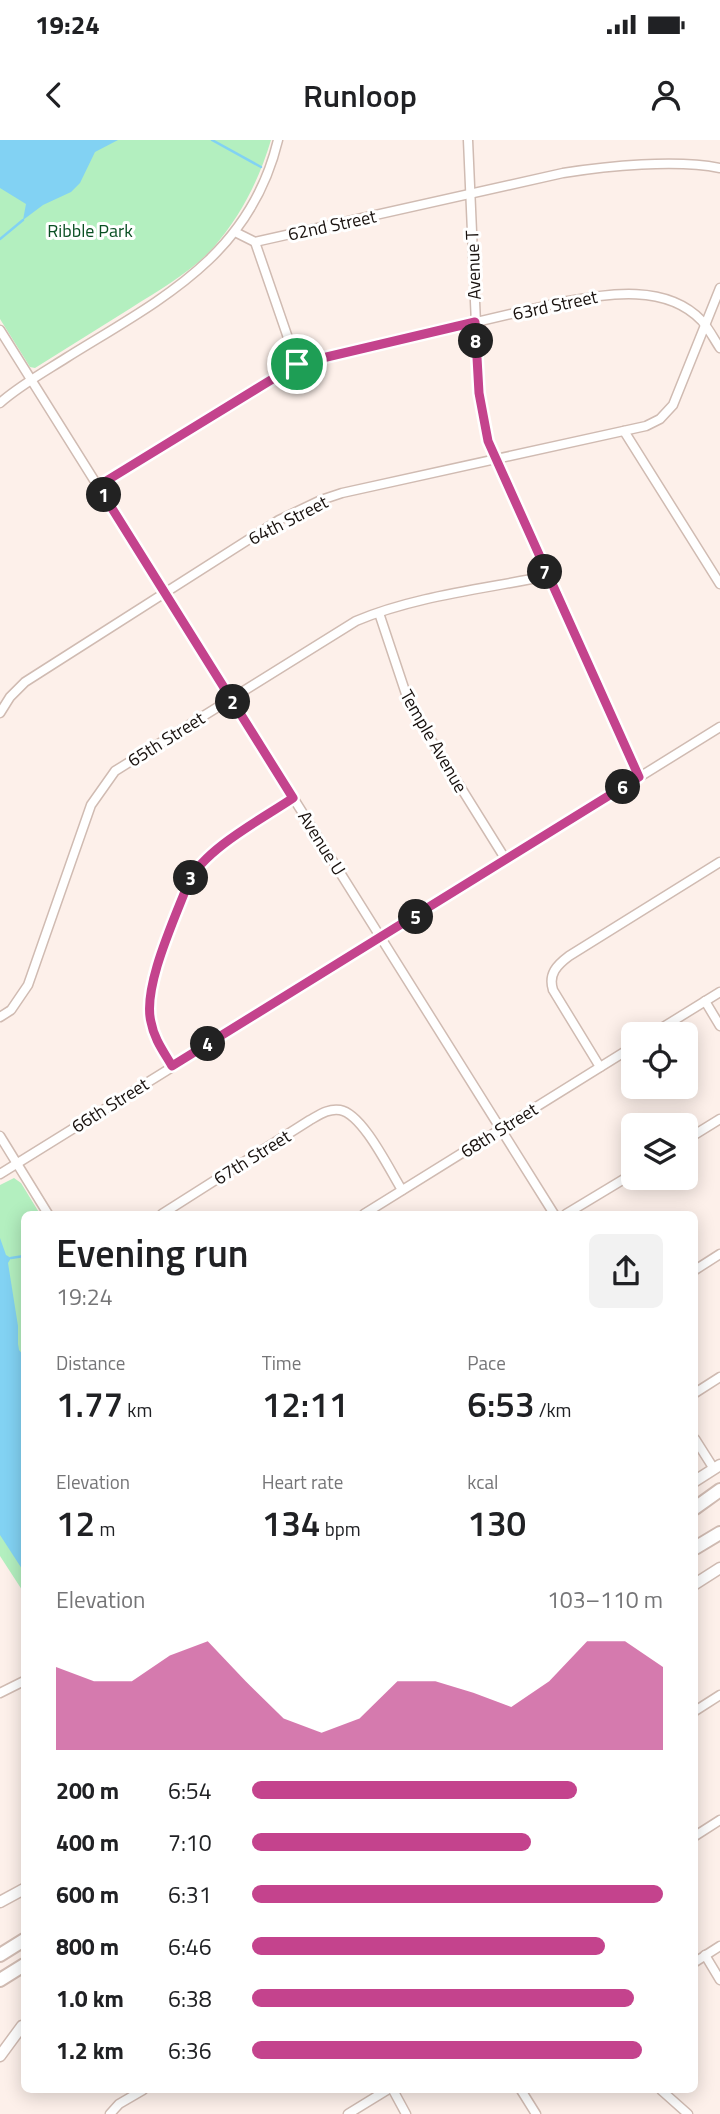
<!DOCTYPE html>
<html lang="en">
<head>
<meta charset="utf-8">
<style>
  :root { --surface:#fff; --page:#f2f2f2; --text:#202124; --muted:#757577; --accent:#c4438d }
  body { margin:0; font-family:"Titillium Web",sans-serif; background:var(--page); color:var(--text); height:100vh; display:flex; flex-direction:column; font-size:26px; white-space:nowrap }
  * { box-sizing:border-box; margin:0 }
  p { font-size:23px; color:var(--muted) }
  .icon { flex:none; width:38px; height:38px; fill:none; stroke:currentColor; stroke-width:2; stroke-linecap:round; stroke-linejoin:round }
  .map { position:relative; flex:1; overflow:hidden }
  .details { position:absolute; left:21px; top:1071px; width:677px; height:882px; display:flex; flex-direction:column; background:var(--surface); border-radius:10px; box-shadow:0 4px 18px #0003 }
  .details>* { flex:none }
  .buttons { position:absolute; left:621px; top:882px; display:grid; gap:14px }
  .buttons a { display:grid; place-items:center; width:77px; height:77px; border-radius:10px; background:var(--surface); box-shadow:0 4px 18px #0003; font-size:35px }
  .pin { position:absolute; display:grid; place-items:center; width:60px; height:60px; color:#fff; margin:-30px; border:4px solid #fff; border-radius:50%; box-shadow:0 2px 7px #0007 }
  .km { position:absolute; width:35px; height:35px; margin:-18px; border-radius:50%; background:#222; color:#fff; font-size:19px; line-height:35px; text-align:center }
  .round { display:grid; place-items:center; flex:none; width:74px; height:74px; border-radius:10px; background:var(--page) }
  .summary { display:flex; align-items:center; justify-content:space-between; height:119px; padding:0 35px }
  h1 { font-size:38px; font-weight:600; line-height:52px }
  .figures { display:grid; grid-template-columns:repeat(3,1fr); gap:10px; height:119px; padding:7px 35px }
  .figures div { display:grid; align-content:center }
  .figures b { font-size:35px; font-weight:600 }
  .figures small { font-size:19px; font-weight:400 }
  .figures p { font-size:19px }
  .chart { height:196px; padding:14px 35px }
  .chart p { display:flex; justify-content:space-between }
  .chart svg { width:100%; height:126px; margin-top:7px; fill:var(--accent); opacity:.7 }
  ul { padding:0 35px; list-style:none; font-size:23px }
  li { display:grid; grid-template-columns:112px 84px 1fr; align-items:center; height:52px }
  li i { height:18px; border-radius:9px; background:var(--accent) }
  .status { display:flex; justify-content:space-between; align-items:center; height:49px; padding:0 35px; background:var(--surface); direction:ltr }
  .status svg { height:19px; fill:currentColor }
  header { display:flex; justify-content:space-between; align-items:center; height:91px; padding:0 35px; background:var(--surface); font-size:32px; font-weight:600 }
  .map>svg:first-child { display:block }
</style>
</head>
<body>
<div class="status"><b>19:24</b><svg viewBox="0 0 49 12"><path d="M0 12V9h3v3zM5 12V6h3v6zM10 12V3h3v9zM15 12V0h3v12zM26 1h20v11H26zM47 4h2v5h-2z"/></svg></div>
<header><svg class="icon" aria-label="back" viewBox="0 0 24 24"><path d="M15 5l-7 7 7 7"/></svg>Runloop<svg class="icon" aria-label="person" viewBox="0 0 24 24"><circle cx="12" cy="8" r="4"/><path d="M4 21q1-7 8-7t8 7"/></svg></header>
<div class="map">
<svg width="720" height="1974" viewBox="0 0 720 1974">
  <rect width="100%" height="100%" fill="#fdf0ea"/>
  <g fill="#b3efbf">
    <path d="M0,0H271C259,40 241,76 213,108C190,133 159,150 131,168C99,188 67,208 35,228L30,227L0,179Z"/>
    <polygon points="14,1038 21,1043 40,1074 24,1074 24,1453 0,1416 0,1045"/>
  </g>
  <g fill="#82d2f3">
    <polygon points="0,0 118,0 95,12 80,43 71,52 43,65 23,80 26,64 0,48"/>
    <polygon points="0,1098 6,1115 11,1118 8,1123 18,1186 18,1204 19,1210 24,1216 24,1432 0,1395"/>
  </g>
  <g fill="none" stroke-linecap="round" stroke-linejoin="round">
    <g stroke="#82d2f3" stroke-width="2.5">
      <polyline points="212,0 261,27"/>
      <polyline points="0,99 23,80"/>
      <polyline points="11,1118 24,1116"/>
    </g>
    <g stroke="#d0bbb2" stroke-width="11">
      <g id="minor">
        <polyline points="468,0 479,253 488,301 639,637"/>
        <path d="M235,92L255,102L563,33C607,26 676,19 720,28"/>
        <polyline points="255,102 297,224"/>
        <polyline points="0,190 554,1074"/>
        <path d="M0,263C19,246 44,232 66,218C159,160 250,117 278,0"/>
        <polyline points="624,291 720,444"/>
        <path d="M98,346L297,224L562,162C607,154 666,143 702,181C709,189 714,199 720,208"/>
        <polyline points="379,473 410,566 506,720"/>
        <polyline points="0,573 10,557 25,542 279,380 321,360 342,353 646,286 660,279 673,265 720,148"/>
        <polyline points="705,861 720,886"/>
        <path d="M0,877L11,870L28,845L91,665L115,631L356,481C415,456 484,449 547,436"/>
        <polyline points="652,894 720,852"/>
        <path d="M172,926C164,912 154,899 151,882C142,846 176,776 189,741C205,708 263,679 293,658"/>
        <path d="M600,927L553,850C548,834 557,825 569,816L720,722"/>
        <polyline points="0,996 48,1074"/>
        <polyline points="686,1000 720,979"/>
        <polyline points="0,1034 720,587"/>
        <path d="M162,1074L310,980C319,975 329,968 340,970C363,974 390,1031 402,1050"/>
        <polyline points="364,1074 634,906"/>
        <polyline points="566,1074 634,1033"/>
        <polyline points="695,1130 720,1114"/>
        <polyline points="695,1253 720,1237"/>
        <polyline points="695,1299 714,1329"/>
        <polyline points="0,1553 24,1541"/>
        <polyline points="695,1571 720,1555"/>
        <polyline points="695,1696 720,1680"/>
        <polyline points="705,1815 720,1840"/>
        <polyline points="695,1822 720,1806"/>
        <polyline points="393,1950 406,1974"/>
        <polyline points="521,1950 536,1974"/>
        <polyline points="661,1950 688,1974"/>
        <polyline points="110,1974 119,1964 143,1950"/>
        <polyline points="348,1974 387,1950"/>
      </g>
    </g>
    <g stroke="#d0bbb2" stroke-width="13">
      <g id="major">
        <polyline points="695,1341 720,1325"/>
        <polyline points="695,1444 720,1428"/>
        <polyline points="0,1762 24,1749"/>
        <polyline points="0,1916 22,1886"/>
      </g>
    </g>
    <g stroke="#d0bbb2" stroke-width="16">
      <g id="highway">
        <polyline points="695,1368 720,1350"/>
        <polyline points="695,1408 720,1393"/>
        <polyline points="0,1815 24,1800"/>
        <polyline points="0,1840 24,1825"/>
      </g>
    </g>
    <use href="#minor" stroke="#fff" stroke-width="8"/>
    <use href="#major" stroke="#fff" stroke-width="10"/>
    <use href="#highway" stroke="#fff" stroke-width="12"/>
  </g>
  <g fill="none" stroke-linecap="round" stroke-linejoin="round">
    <g stroke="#fff" stroke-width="14">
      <path id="route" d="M475,182L479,253L488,301L639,637L172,926C164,912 154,899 151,882C142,847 176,776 189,741C206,708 262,679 293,658L98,346L297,224Z"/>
    </g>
    <use href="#route" stroke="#c4438d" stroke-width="9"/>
  </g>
  <g text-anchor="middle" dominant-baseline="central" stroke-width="6" stroke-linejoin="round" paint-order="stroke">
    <g font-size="18" fill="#18110e" stroke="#fff">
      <text transform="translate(332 85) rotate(-12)">62nd Street</text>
      <text transform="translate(473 125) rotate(-92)">Avenue T</text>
      <text transform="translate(555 165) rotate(-12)">63rd Street</text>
      <text transform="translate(288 380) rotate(-27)">64th Street</text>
      <text transform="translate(166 599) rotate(-32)">65th Street</text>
      <text transform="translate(434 601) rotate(60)">Temple Avenue</text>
      <text transform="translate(322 703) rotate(58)">Avenue U</text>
      <text transform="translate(110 965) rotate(-32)">66th Street</text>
      <text transform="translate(499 990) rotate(-32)">68th Street</text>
      <text transform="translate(252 1017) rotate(-32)">67th Street</text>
    </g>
    <g font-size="18" fill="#0a4f23" stroke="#fff">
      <text x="90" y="90">Ribble Park</text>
    </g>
  </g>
</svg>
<div class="buttons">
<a><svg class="icon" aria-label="locate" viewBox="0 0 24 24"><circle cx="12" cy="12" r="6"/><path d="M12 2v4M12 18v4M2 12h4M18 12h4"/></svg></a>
<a><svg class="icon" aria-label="layers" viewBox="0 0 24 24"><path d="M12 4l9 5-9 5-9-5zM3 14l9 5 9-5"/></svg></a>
</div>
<div class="pin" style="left:297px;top:224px;background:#1e9e55"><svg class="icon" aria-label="arrive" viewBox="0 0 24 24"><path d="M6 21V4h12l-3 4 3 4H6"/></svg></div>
<b class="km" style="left:104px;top:355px">1</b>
<b class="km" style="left:233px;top:562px">2</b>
<b class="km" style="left:191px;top:738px">3</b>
<b class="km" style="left:208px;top:904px">4</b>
<b class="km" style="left:416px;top:777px">5</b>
<b class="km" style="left:623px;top:647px">6</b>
<b class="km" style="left:545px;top:432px">7</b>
<b class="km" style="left:476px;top:201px">8</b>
<section class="details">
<div class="summary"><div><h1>Evening run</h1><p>19:24</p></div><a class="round"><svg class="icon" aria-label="share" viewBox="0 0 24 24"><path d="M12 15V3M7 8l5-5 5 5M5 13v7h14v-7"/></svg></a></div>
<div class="figures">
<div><p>Distance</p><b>1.77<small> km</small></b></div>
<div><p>Time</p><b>12:11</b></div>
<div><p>Pace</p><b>6:53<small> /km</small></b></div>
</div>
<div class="figures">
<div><p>Elevation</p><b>12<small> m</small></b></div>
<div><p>Heart rate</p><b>134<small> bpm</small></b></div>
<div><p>kcal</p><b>130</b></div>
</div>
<div class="chart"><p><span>Elevation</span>103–110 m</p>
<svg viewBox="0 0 160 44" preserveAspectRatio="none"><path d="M0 44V15L10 20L20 20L30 11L40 6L50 20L60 33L70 38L80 33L90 20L100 20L110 24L120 29L130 20L140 6L150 6L160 15V44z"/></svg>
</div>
<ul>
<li><b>200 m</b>6:54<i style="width:79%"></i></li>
<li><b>400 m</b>7:10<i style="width:68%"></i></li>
<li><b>600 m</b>6:31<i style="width:100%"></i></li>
<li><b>800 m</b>6:46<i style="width:86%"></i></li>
<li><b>1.0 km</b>6:38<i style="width:93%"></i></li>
<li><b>1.2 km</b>6:36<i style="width:95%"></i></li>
</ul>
</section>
</div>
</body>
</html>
